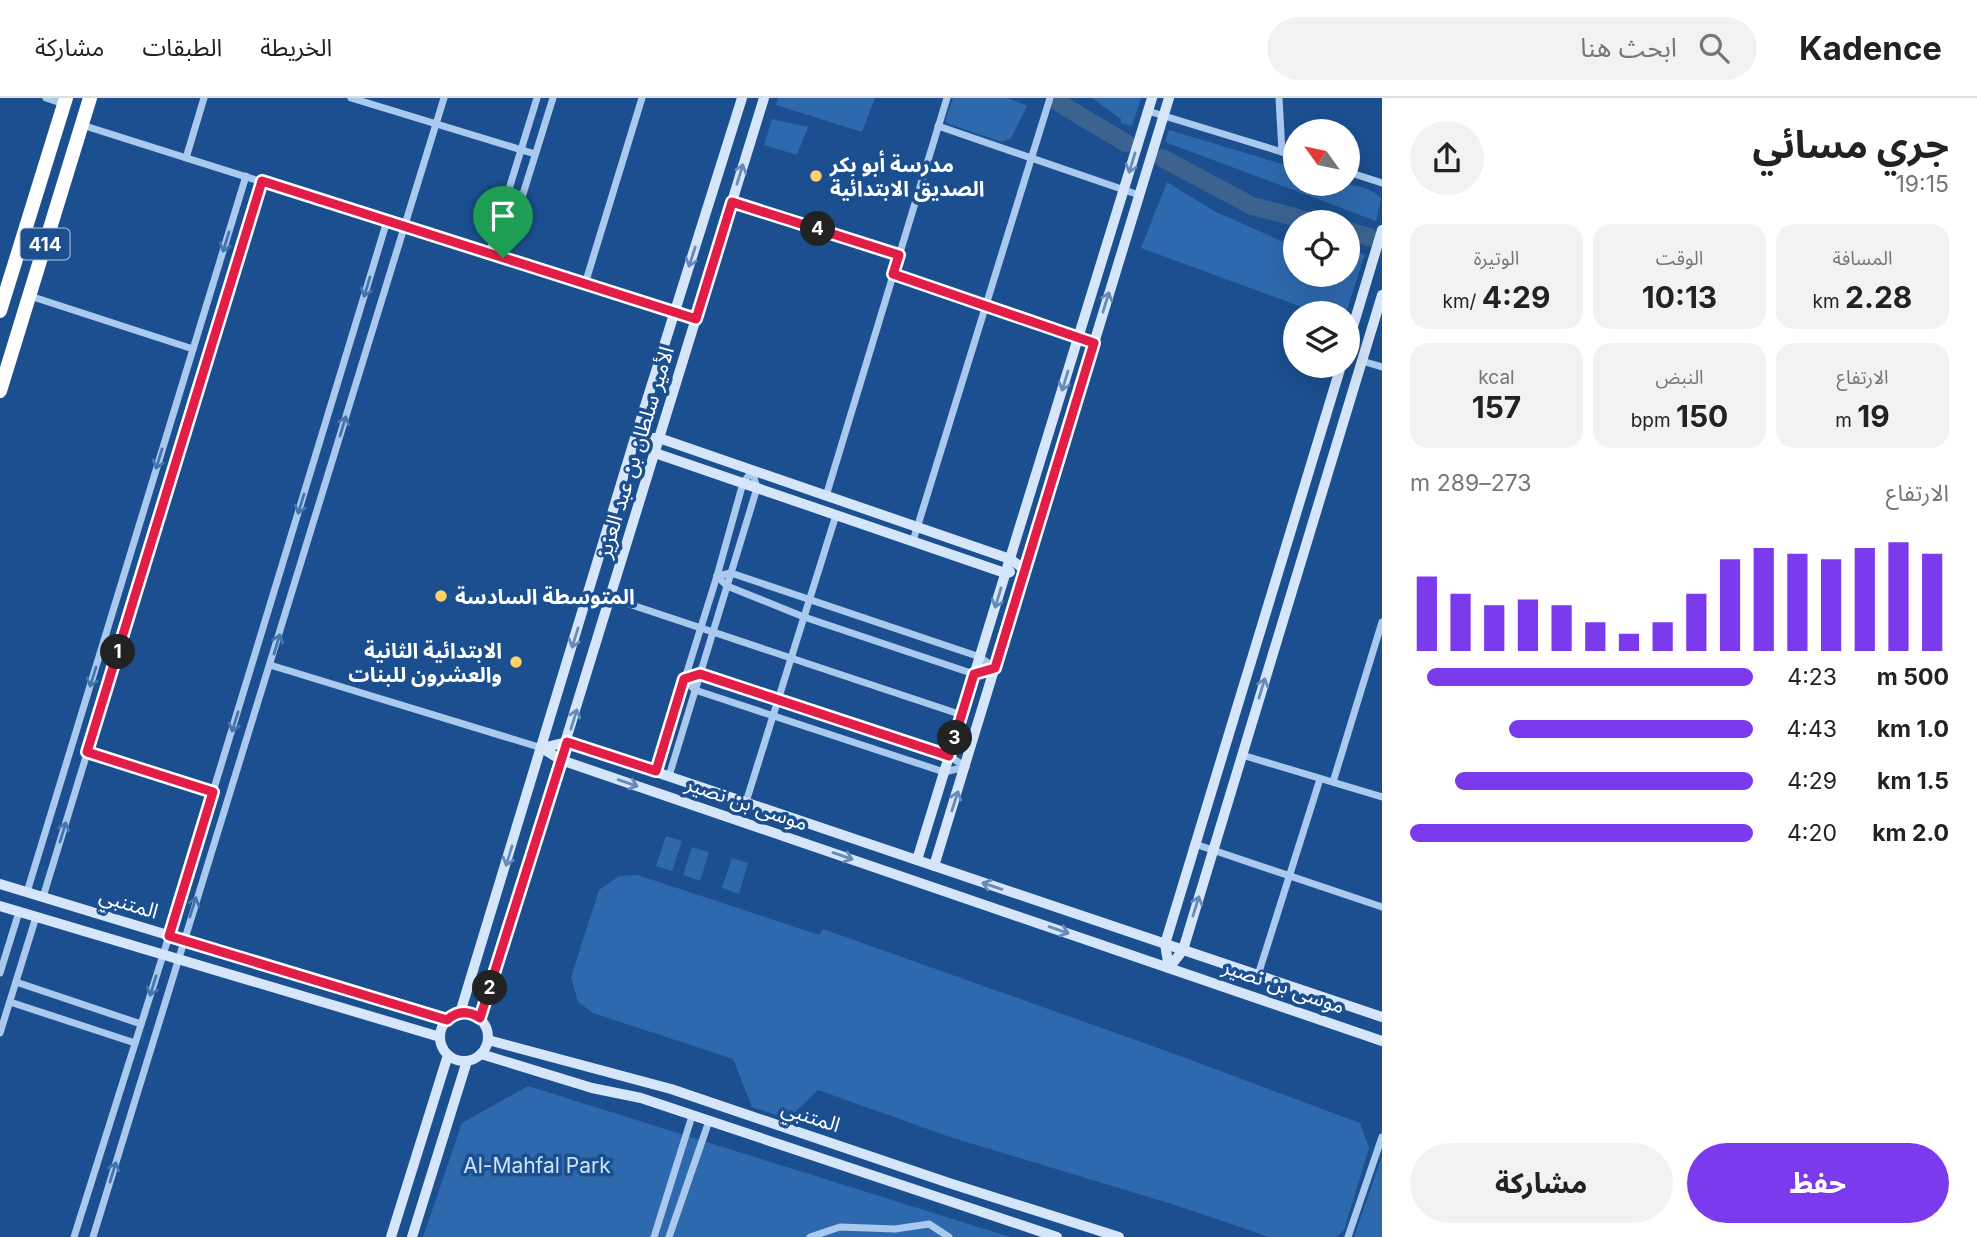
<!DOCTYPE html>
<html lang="ar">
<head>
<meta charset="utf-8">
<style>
  :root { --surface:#fff; --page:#f2f2f2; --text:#222; --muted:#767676; --line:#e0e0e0; --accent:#7c3aed }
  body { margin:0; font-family:Inter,"Noto Sans Arabic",sans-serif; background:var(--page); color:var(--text); direction:rtl; height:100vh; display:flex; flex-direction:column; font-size:26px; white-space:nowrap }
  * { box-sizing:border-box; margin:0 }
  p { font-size:23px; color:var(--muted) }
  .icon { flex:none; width:38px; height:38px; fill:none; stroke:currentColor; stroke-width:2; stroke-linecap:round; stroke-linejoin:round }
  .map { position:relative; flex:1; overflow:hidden; direction:ltr }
  .drawer { display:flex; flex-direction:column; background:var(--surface); width:595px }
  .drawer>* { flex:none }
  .needle { width:46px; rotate:303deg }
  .controls { position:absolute; left:1283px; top:21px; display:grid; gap:14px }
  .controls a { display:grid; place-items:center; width:77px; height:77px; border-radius:50%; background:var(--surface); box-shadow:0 7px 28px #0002; font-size:35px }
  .pin { position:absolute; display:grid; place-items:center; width:60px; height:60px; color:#fff; margin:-72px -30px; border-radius:50% 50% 50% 0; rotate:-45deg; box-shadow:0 0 7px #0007 }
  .pin .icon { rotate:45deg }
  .km { position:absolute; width:35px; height:35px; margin:-18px; border-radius:50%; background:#222; color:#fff; font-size:19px; line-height:35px; text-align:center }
  .round { display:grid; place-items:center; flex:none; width:74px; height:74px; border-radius:37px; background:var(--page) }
  .summary { display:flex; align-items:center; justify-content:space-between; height:119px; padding:0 28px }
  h1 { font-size:38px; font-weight:700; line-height:52px }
  .stats { display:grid; grid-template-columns:repeat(3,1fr); gap:10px; height:119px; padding:7px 28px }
  .stats div { display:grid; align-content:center; border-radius:18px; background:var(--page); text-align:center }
  .stats b { font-size:30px; font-weight:700 }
  .stats small { font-size:19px; font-weight:400 }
  .stats p { font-size:19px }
  .chart { height:196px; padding:14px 28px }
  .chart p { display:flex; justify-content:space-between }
  .chart svg { width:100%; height:126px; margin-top:7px; stroke:var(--accent); stroke-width:6 }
  .action { display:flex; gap:14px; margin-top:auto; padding:14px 28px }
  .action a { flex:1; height:80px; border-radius:42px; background:var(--accent); color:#fff; font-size:28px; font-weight:700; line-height:80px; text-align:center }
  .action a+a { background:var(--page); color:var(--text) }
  ul { padding:0 28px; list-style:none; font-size:23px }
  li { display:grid; grid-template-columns:112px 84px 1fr; align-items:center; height:52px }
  li i { height:18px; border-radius:9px; background:var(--accent) }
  header { display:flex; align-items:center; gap:42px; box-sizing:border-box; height:98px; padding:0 35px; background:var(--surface); border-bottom:2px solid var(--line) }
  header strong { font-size:33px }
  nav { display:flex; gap:38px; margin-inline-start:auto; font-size:24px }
  .search { width:490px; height:63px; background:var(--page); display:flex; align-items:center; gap:18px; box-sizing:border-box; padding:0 24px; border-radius:38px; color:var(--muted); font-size:26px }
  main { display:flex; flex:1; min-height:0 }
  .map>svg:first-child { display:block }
</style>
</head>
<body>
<header>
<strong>Kadence</strong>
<div class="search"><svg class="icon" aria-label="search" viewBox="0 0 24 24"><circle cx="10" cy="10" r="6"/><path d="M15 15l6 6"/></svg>ابحث هنا</div>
<nav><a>الخريطة</a><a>الطبقات</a><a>مشاركة</a></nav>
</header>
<main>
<section class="drawer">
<div class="summary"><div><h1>جري مسائي</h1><p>19:15</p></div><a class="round"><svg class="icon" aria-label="share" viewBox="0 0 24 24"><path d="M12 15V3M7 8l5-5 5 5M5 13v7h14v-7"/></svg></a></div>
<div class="stats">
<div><p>المسافة</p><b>2.28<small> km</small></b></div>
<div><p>الوقت</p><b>10:13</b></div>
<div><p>الوتيرة</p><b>4:29<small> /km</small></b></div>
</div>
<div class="stats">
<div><p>الارتفاع</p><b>19<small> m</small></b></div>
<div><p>النبض</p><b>150<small> bpm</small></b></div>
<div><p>kcal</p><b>157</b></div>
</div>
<div class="chart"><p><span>الارتفاع</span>273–289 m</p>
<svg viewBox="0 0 160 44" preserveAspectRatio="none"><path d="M5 44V18M15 44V24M25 44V28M35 44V26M45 44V28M55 44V34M65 44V38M75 44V34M85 44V24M95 44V12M105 44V8M115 44V10M125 44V12M135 44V8M145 44V6M155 44V10"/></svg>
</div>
<ul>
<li><b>500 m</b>4:23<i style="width:95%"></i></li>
<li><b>1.0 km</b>4:43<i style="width:71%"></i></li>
<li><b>1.5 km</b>4:29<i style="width:87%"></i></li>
<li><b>2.0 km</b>4:20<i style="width:100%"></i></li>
</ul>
<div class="action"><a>حفظ</a><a>مشاركة</a></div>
</section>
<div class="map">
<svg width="1382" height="1139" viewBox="0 0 1382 1139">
  <rect width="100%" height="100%" fill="#1b4f8f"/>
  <g fill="#2e69ad">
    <polygon points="778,0 875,0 862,34 776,7"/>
    <polygon points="953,0 1008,0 1027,8 1011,40 1002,44 949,26 945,23"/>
    <polygon points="1092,0 1141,0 1132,28 1121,25 1121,21"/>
    <polygon points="772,21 808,29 797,57 764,47"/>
    <path d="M1169,32L1295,70V86C1321,86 1361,80 1381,100L1376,123L1165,44Z"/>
    <polygon points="1167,84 1214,113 1295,149 1295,177 1348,177 1348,154 1365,156 1346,215 1318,215 1141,150"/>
    <polygon points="666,738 682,743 672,773 656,768"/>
    <polygon points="692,749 709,754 700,783 683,777"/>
    <polygon points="732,760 748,765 739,796 722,790"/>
    <polygon points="638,777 819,837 823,831 1175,956 1360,1025 1369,1050 1344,1132 1336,1139 1269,1139 1175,1107 953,1040 818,992 788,1021 752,1009 733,961 593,915 578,904 571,879 599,792 619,778"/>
    <polygon points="528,988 1010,1139 423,1139 462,1025"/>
    <polygon points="1382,1058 1382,1139 1354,1139"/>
  </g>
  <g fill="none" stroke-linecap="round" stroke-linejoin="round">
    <g stroke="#3c6290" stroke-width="18">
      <polyline points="1059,5 1126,45"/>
      <polyline points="1162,60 1252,108 1314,124"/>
      <polyline points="1348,133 1369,139"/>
    </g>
    <g stroke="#a9c9ee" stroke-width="7">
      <polyline points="46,0 64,6"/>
      <polyline points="351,0 535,56"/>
      <polyline points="1279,0 1282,54"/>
      <polyline points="1148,13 1295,58"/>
      <polyline points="82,27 696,221"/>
      <polyline points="938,28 1139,97"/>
      <polyline points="186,60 204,0"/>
      <polyline points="1348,74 1382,85"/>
      <polyline points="732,104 899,157"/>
      <polyline points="489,156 537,0"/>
      <polyline points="503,160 553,0"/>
      <polyline points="893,176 1094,245"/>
      <polyline points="585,186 642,0"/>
      <polyline points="30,198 193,251"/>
      <polyline points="1362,263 1382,269"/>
      <polyline points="826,398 947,0"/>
      <polyline points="913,443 1050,0"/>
      <polyline points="717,478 727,488 804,519 974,576 995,570"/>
      <polyline points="717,478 731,475 980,559 995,570"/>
      <polyline points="611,500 962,617"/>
      <polyline points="270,567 542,650"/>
      <polygon points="700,576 949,658 966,669 944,674 695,592 684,581"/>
      <polyline points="87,654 213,694"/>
      <polyline points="1242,657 1382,699"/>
      <polyline points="656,673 717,478 743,385 752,373"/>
      <polyline points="669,678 757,390 752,373"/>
      <polyline points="1333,684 1382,524"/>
      <polyline points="746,704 836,417"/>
      <polyline points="1195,746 1382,809"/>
      <polyline points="27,794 246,78"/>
      <polyline points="43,799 262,84"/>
      <polyline points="0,875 19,814"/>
      <polyline points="1258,877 1320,681"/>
      <polyline points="16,884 141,926"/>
      <polyline points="10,904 135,945"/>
      <polyline points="0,935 36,819"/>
      <polyline points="74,1139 169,838 387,123"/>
      <polyline points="93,1139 444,0"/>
      <polyline points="654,1139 692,1018"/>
      <polyline points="669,1139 709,1023"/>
      <polyline points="810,1139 840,1129 895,1131 929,1126 949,1139"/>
      <polyline points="1348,1139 1382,1039"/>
    </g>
    <g stroke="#d6e6fa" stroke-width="10">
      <polyline points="1348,245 1382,132"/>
      <polyline points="635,340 655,355 1005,475 1010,474"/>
      <polyline points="635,340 659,340 1010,461 1024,471"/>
      <polyline points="542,650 561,662 1382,943"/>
      <polyline points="542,650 567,644 1382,919"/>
      <polyline points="917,762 1152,0"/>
      <polyline points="934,768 1169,0"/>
      <polyline points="0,786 447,922"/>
      <polyline points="0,808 440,939"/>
      <polyline points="1169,870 1183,852 1382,197"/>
      <polyline points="1169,870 1165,846 1341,268"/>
      <circle cx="464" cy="939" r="24"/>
      <polyline points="460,915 635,340 742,0"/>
      <polyline points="480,920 764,0"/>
      <polyline points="488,942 671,991 949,1085 1119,1139"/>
      <polyline points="481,956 592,990 641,1000 1057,1139"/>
      <polyline points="391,1139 448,957"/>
      <polyline points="412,1139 467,963"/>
    </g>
    <g stroke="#fff" stroke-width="14">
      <polyline points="0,213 66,0"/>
      <polyline points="0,293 90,0"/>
    </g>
  </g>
  <defs><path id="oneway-shaft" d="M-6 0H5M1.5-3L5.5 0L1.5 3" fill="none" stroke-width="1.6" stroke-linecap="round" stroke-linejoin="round" transform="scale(1.75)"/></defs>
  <g stroke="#668bba">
    <use href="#oneway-shaft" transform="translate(1132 65) rotate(107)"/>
    <use href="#oneway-shaft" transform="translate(740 76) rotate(-73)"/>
    <use href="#oneway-shaft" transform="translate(692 159) rotate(108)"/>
    <use href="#oneway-shaft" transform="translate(1106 204) rotate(-73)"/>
    <use href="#oneway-shaft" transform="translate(1065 283) rotate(107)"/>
    <use href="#oneway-shaft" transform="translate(998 500) rotate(107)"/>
    <use href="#oneway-shaft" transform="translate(575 540) rotate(107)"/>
    <use href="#oneway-shaft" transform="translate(1262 590) rotate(-73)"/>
    <use href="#oneway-shaft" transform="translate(574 621) rotate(-73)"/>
    <use href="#oneway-shaft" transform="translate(628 685) rotate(19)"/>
    <use href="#oneway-shaft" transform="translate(955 703) rotate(-72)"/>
    <use href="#oneway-shaft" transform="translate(509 758) rotate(107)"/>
    <use href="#oneway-shaft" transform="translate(843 758) rotate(19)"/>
    <use href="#oneway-shaft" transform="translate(992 788) rotate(-161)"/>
    <use href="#oneway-shaft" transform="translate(1196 808) rotate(-73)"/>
    <use href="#oneway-shaft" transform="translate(1059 832) rotate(19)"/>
  </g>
  <g stroke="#4674ac">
    <use href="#oneway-shaft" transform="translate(226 144) rotate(107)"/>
    <use href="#oneway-shaft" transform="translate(367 189) rotate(107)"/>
    <use href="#oneway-shaft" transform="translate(343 328) rotate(-73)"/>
    <use href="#oneway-shaft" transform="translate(159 361) rotate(107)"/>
    <use href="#oneway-shaft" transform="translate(301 406) rotate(107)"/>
    <use href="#oneway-shaft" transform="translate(277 546) rotate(-73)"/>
    <use href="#oneway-shaft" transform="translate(93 579) rotate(107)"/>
    <use href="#oneway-shaft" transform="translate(235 624) rotate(107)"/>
    <use href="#oneway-shaft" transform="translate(63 734) rotate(-73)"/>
    <use href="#oneway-shaft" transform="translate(193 809) rotate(-72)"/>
    <use href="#oneway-shaft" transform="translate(153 888) rotate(107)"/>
    <use href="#oneway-shaft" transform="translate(113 1074) rotate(-73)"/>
  </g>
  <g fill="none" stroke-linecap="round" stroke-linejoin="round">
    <g stroke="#fff" stroke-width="14">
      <path id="route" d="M262,83L696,221L732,104L899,157L893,176L1094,245L995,570L974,576L949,658L700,576L684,581L656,673L567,644L480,920C469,913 458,912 447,922L169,838L213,694L87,654Z"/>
    </g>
    <use href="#route" stroke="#e11d48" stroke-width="9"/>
  </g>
  <g fill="#ffd166" stroke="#1b4f8f" stroke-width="2.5">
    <circle cx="816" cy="78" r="7"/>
    <circle cx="441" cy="498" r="7"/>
    <circle cx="516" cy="564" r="7"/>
  </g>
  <g text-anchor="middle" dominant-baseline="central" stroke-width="7" stroke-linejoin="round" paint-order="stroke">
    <rect fill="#1b4f8f" stroke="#bbcadd" stroke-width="2" x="20.5" y="130.5" width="49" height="31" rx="5"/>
    <g font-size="19" font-weight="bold" fill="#fff">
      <text x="45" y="146">414</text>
    </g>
    <g font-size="21" font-weight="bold" fill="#fff" stroke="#1b4f8f" text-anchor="start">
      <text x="830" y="66">مدرسة أبو بكر<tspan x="830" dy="24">الصديق الابتدائية</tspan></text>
      <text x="455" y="498">المتوسطة السادسة</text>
      <text x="502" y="552" text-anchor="end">الابتدائية الثانية<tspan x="502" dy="24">والعشرون للبنات</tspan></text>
    </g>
    <g font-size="21" fill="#fff" stroke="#1b4f8f">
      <text transform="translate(635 354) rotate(-73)">الأمير سلطان بن عبد العزيز</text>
      <text transform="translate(747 705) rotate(19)">موسى بن نصير</text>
      <text transform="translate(129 805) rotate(17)">المتنبي</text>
      <text transform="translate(1284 888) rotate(19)">موسى بن نصير</text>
      <text transform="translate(811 1018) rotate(18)">المتنبي</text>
    </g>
    <g font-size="21" fill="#cfe3fa" stroke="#1b4f8f">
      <text x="537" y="1067">Al-Mahfal Park</text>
    </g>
  </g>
</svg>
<div class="controls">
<a><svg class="needle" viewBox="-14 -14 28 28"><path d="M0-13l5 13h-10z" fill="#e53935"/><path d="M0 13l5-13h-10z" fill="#767676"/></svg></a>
<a><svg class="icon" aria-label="locate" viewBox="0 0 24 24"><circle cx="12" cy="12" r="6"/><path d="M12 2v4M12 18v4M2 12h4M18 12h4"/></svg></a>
<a><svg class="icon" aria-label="layers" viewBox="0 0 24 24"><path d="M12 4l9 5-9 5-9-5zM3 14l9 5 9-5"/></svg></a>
</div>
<div class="pin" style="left:503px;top:160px;background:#1e9e55"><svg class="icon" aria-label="arrive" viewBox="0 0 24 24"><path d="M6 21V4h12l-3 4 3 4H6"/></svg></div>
<b class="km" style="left:118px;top:554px">1</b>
<b class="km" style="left:490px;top:890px">2</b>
<b class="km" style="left:955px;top:640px">3</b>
<b class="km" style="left:818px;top:131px">4</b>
</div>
</main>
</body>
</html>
